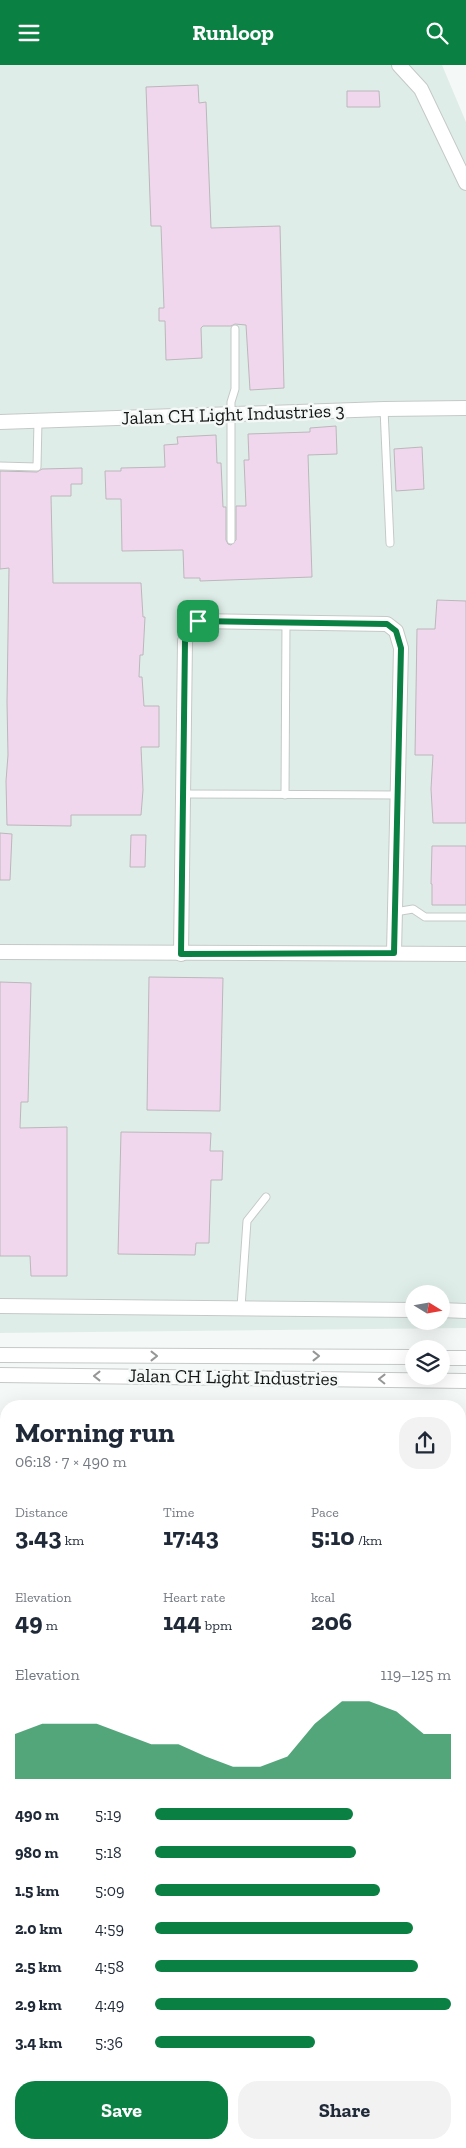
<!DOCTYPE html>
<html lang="en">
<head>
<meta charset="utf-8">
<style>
  :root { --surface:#fff; --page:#f2f2f3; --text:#1f2937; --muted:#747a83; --accent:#0b8043 }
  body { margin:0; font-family:"Zilla Slab",serif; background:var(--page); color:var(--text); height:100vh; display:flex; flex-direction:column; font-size:19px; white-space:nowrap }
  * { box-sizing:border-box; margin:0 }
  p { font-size:16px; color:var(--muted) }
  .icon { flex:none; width:28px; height:28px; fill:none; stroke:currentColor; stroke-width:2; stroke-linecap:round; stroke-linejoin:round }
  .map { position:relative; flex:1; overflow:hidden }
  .side { position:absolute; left:0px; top:1335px; width:466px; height:749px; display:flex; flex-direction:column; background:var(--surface); border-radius:20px 20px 0 0; box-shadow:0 5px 20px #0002 }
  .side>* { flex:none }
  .needle { width:32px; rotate:101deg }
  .buttons { position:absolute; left:405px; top:1220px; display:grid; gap:10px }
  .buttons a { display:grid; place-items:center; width:45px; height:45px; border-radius:50%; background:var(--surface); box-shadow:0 5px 20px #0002; font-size:25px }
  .pin { position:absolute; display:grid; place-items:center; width:42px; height:42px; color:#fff; margin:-21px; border-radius:10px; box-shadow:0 2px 8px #0006 }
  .round { display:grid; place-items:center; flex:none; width:52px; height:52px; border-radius:20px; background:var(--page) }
  .headline { display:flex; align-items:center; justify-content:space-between; height:85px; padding:0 15px }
  h1 { font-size:28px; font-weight:800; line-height:38px }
  .metrics { display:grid; grid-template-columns:repeat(3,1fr); gap:8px; height:85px; padding:5px 15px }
  .metrics div { display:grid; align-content:center }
  .metrics b { font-size:25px; font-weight:800 }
  .metrics small { font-size:14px; font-weight:400 }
  .metrics p { font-size:14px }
  .chart { height:140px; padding:10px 15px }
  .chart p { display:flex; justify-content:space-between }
  .chart svg { width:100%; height:90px; margin-top:5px; fill:var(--accent); opacity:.7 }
  .primary-button { display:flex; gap:10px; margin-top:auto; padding:10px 15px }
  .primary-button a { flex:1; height:58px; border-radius:20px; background:var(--accent); color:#fff; font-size:20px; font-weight:800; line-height:58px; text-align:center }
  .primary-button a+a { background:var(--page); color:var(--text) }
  ul { padding:0 15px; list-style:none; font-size:16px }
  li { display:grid; grid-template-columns:80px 60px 1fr; align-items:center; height:38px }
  li i { height:12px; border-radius:6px; background:var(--accent) }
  header { display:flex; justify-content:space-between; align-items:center; height:65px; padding:0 15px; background:var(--accent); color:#fff; font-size:22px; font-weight:800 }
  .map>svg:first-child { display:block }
</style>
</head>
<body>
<header><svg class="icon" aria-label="menu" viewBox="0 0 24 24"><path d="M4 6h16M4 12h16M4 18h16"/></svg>Runloop<svg class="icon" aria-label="search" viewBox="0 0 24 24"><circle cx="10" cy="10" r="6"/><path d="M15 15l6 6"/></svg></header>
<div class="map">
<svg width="466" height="2083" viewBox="0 0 466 2083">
  <rect width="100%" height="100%" fill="#f4f9f7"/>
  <path fill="#dfede8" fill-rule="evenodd" d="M0,0H442L466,57V1263L0,1268ZM414,1229H441V1256H414Z"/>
  <g fill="#f1d7ee" stroke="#bbb7ba">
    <polygon points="198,20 199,38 206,37 211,163 280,161 284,323 250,325 246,260 235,259 231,261 203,261 201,263 202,293 166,295 165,256 159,256 159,243 164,243 161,161 151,161 146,22"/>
    <polygon points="347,26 379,26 380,42 347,42"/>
    <polygon points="336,361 337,389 308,390 312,512 200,516 200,513 184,513 183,485 122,486 121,434 106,434 105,406 121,406 121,403 165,402 164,380 178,379 177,372 216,370 217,398 221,398 223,442 226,442 226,475 228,479 231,480 236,475 236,441 246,441 244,395 249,395 248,369 310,367 310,363"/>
    <polygon points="422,382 424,424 396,426 394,384"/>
    <polygon points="82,403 82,419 71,419 71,431 51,431 53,518 141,518 143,552 145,552 143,590 140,590 139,612 142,612 144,641 159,641 159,682 141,682 143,725 141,750 71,750 71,761 7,760 6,716 8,690 7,637 9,503 0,504 0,406 37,407 42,404"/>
    <polygon points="437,535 466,536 466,758 433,758 431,724 433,690 415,690 417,564 435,564"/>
    <polygon points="0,768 12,769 10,815 0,815"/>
    <polygon points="131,770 146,770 145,802 130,802"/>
    <polygon points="432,781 466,781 466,840 432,840 432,819 431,819"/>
    <polygon points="149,912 223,913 220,1046 147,1045"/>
    <polygon points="0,917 31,918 28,1037 21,1037 20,1063 67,1062 67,1211 31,1211 30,1191 0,1191"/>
    <polygon points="121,1067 211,1068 210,1086 223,1086 222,1115 211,1115 209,1178 196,1178 195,1190 118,1189"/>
  </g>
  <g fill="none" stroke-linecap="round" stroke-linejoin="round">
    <g stroke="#c4c9c7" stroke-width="9">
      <g id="service">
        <polyline points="384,344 390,478"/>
        <polyline points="0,401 37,402 38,356"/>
        <polyline points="231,475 231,337 235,324 235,264"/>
        <polyline points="184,729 398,730"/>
        <polyline points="285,730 286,558"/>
        <polyline points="395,847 413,844 425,852 466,852"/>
        <polyline points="241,1242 247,1156 266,1132"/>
        <polyline points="460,1711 466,1700"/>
        <polyline points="460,1761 466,1766"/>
        <polyline points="0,1887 1,1692"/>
        <polyline points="171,2083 173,2078"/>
        <polyline points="300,2083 303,2078"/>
      </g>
    </g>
    <g stroke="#c4c9c7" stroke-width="16">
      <g id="minor">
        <polyline points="399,0 421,24 466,118"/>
        <polyline points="0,357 384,344 466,343"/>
        <polyline points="0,887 466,889"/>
        <polyline points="181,889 185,576 192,559 198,556 387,559 396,566 401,583 394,888"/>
        <polyline points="0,1241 414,1245"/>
        <polyline points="441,1245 466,1246"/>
        <polyline points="0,1290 414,1292"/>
        <polyline points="441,1293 466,1293"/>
        <polyline points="0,1310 466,1316"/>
        <polyline points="0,1656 6,1656"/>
        <polyline points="0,1692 6,1692"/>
        <polyline points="460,1966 466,1954"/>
        <polyline points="210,2078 223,2083"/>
        <polyline points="32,2083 35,2078"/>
        <polyline points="73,2083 75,2078"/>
        <polyline points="109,2083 111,2078"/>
        <polyline points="233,2083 235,2078"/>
        <polyline points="362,2083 364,2078"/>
        <polyline points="405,2083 407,2078"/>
      </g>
    </g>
    <g stroke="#c4c9c7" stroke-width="26">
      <g id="motorway">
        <polyline points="460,1412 466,1412"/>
        <polyline points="0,1414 6,1414"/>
        <polyline points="460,1447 466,1447"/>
        <polyline points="0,1449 6,1449"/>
      </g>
    </g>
    <use href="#service" stroke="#fff" stroke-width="7"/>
    <use href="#minor" stroke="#fff" stroke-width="14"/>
    <use href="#motorway" stroke="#fff" stroke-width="24"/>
  </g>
  <defs><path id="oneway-chevron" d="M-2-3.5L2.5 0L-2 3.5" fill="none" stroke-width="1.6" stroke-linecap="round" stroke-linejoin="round" transform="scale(1.25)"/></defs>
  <g stroke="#959696">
    <use href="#oneway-chevron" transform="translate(154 1291)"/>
    <use href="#oneway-chevron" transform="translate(316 1291)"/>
    <use href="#oneway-chevron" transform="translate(97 1311) rotate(-180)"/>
    <use href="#oneway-chevron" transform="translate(382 1314) rotate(-179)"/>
  </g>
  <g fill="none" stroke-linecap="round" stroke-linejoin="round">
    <g stroke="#fff" stroke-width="10">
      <polygon id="route" points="198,556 387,559 396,566 401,583 394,888 181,889 185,576 192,559"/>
    </g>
    <use href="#route" stroke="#0b8043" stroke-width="6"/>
  </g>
  <g text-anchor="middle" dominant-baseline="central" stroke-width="5" stroke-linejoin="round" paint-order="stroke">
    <g font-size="19" fill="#141515" stroke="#f4f9f7">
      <text transform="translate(233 349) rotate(-2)">Jalan CH Light Industries 3</text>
      <text transform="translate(233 1312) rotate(1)">Jalan CH Light Industries</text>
    </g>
  </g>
</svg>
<div class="buttons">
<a><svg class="needle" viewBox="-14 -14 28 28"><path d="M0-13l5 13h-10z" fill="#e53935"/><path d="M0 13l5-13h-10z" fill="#747a83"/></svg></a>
<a><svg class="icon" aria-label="layers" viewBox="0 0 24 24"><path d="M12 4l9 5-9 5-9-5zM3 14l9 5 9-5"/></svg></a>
</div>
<div class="pin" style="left:198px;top:556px;background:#1e9e55"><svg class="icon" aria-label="arrive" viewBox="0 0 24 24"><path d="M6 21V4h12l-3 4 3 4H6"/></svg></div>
<section class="side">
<div class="headline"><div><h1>Morning run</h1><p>06:18 · 7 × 490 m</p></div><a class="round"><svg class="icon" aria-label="share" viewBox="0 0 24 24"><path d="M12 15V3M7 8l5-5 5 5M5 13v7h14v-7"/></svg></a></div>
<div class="metrics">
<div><p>Distance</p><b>3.43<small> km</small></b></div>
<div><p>Time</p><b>17:43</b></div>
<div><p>Pace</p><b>5:10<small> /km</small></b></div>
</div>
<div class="metrics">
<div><p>Elevation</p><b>49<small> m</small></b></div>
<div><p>Heart rate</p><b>144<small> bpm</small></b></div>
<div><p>kcal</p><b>206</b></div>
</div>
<div class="chart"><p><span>Elevation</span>119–125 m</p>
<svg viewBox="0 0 160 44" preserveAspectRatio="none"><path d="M0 44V22L10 17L20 17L30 17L40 22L50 27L60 27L70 33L80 38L90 38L100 33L110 17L120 6L130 6L140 11L150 22L160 22V44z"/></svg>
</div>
<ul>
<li><b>490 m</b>5:19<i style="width:67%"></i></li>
<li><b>980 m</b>5:18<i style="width:68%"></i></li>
<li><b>1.5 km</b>5:09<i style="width:76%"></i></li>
<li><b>2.0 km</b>4:59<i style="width:87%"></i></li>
<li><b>2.5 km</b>4:58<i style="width:89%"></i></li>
<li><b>2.9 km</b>4:49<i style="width:100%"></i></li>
<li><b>3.4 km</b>5:36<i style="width:54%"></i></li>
</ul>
<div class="primary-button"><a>Save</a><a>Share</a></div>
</section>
</div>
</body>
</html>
